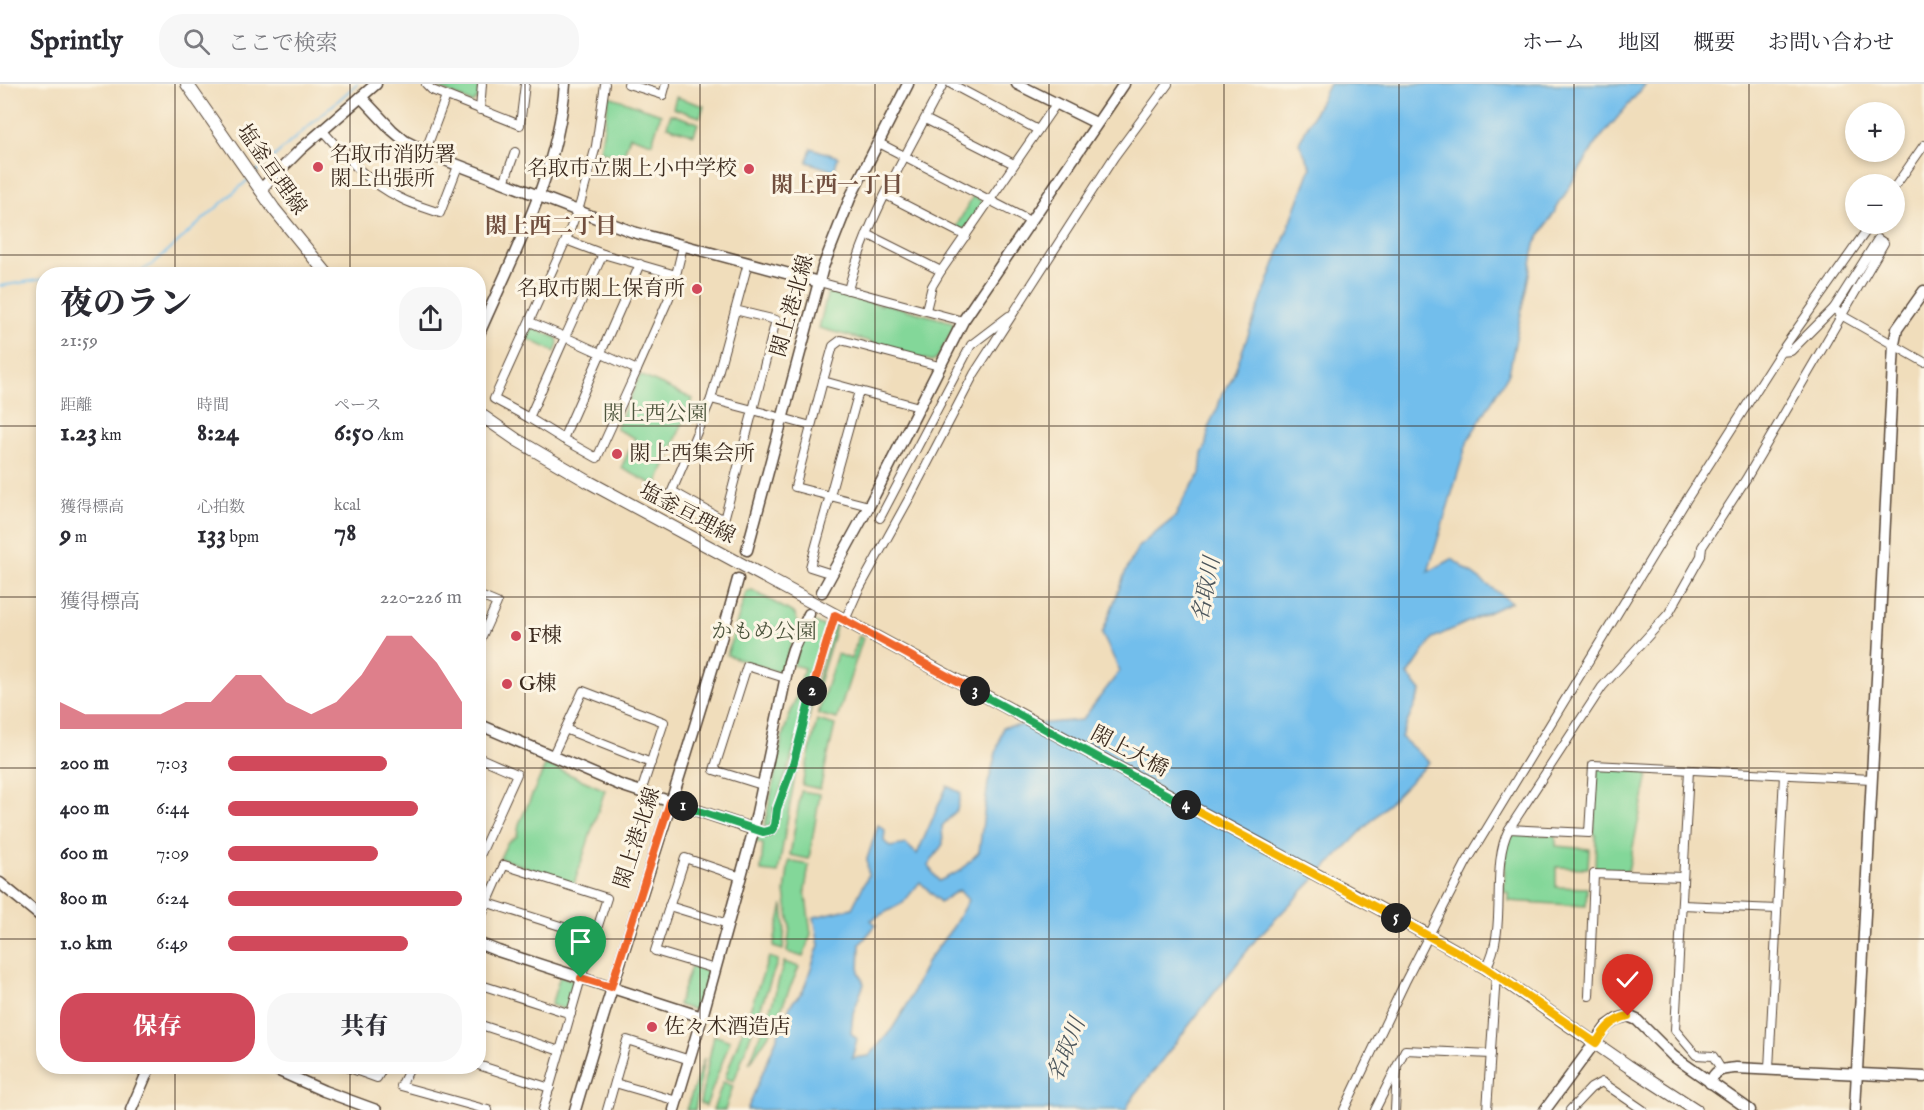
<!DOCTYPE html>
<html lang="ja">
<head>
<meta charset="utf-8">
<style>
  :root { --surface:#fff; --page:#f7f7f7; --text:#2b2b33; --muted:#7c7c81; --line:#e1e1e2; --accent:#d1495b }
  body { margin:0; font-family:"IM FELL English","Noto Serif JP",serif; background:var(--page); color:var(--text); height:100vh; display:flex; flex-direction:column; font-size:22px; white-space:nowrap }
  * { box-sizing:border-box; margin:0 }
  p { font-size:20px; color:var(--muted) }
  .icon { flex:none; width:33px; height:33px; fill:none; stroke:currentColor; stroke-width:2; stroke-linecap:round; stroke-linejoin:round }
  .map { position:relative; flex:1; overflow:hidden }
  .details { position:absolute; left:36px; top:183px; width:450px; height:807px; display:flex; flex-direction:column; background:var(--surface); border-radius:24px; box-shadow:0 3px 9px #0003 }
  .details>* { flex:none }
  .controls { position:absolute; left:1845px; top:18px; display:grid; gap:12px }
  .controls a { display:grid; place-items:center; width:60px; height:60px; border-radius:50%; background:var(--surface); box-shadow:0 3px 9px #0003; font-size:30px }
  .pin { position:absolute; display:grid; place-items:center; width:51px; height:51px; color:#fff; margin:-62px -26px; border-radius:50% 50% 50% 0; rotate:-45deg; box-shadow:0 0 6px #0007 }
  .pin .icon { rotate:45deg }
  .km { position:absolute; width:30px; height:30px; margin:-15px; border-radius:50%; background:#222; color:#fff; font-size:16px; line-height:30px; text-align:center }
  .round { display:grid; place-items:center; flex:none; width:63px; height:63px; border-radius:24px; background:var(--page) }
  .head { display:flex; align-items:center; justify-content:space-between; height:102px; padding:0 24px }
  h1 { font-size:33px; font-weight:800; line-height:45px }
  .metrics { display:grid; grid-template-columns:repeat(3,1fr); gap:9px; height:102px; padding:6px 24px }
  .metrics div { display:grid; align-content:center }
  .metrics b { font-size:26px; font-weight:800 }
  .metrics small { font-size:16px; font-weight:400 }
  .metrics p { font-size:16px }
  .chart { height:168px; padding:12px 24px }
  .chart p { display:flex; justify-content:space-between }
  .chart svg { width:100%; height:108px; margin-top:6px; fill:var(--accent); opacity:.7 }
  .cta { display:flex; gap:12px; margin-top:auto; padding:12px 24px }
  .cta a { flex:1; height:69px; border-radius:24px; background:var(--accent); color:#fff; font-size:24px; font-weight:800; line-height:69px; text-align:center }
  .cta a+a { background:var(--page); color:var(--text) }
  ul { padding:0 24px; list-style:none; font-size:20px }
  li { display:grid; grid-template-columns:96px 72px 1fr; align-items:center; height:45px }
  li i { height:15px; border-radius:8px; background:var(--accent) }
  header { display:flex; align-items:center; gap:36px; box-sizing:border-box; height:84px; padding:0 30px; background:var(--surface); border-bottom:2px solid var(--line) }
  header strong { font-size:28px }
  nav { display:flex; gap:33px; margin-inline-start:auto; font-size:21px }
  .search { width:420px; height:54px; background:var(--page); display:flex; align-items:center; gap:15px; box-sizing:border-box; padding:0 21px; border-radius:24px; color:var(--muted); font-size:22px }
  .map>svg:first-child { display:block }
</style>
</head>
<body>
<header>
<strong>Sprintly</strong>
<div class="search"><svg class="icon" aria-label="search" viewBox="0 0 24 24"><circle cx="10" cy="10" r="6"/><path d="M15 15l6 6"/></svg>ここで検索</div>
<nav><a>ホーム</a><a>地図</a><a>概要</a><a>お問い合わせ</a></nav>
</header>
<div class="map">
<svg width="1924" height="1026" viewBox="0 0 1924 1026">
  <rect width="100%" height="100%" fill="#fcf5e5"/>
  <filter id="ink" filterUnits="userSpaceOnUse"><feTurbulence type="fractalNoise" baseFrequency=".0167" numOctaves="2"/><feDisplacementMap in="SourceGraphic" scale="12" xChannelSelector="R" yChannelSelector="G"/><feConvolveMatrix kernelMatrix="1 2 1 2 8 2 1 2 1" color-interpolation-filters="sRGB"/></filter>
  <filter id="wash" filterUnits="userSpaceOnUse"><feTurbulence type="fractalNoise" baseFrequency=".008" numOctaves="4" result="noise"/><feDisplacementMap in="SourceGraphic" scale="24" xChannelSelector="R" yChannelSelector="G"/><feGaussianBlur stdDeviation="1.35" result="paint"/><feColorMatrix in="noise" values="0 0 0 0 0 0 0 0 0 0 0 0 0 0 0 0 0 1.4 0 .05"/><feComposite in="paint" operator="in"/></filter>
  <g filter="url(#wash)">
    <rect width="100%" height="100%" fill="#f0ddbb"/>
    <g fill="#83d799" stroke="#5f805c" stroke-width="1.5">
      <polygon points="431,0 479,0 478,14 472,19"/>
      <polygon points="609,12 661,30 652,59 630,52 623,73 600,67"/>
      <polygon points="676,13 704,22 700,33 673,24"/>
      <polygon points="671,30 698,39 694,51 667,42"/>
      <polygon points="973,112 981,116 982,122 966,144 960,146 956,143"/>
      <polygon points="828,207 881,221 882,219 952,238 954,243 937,274 932,277 872,261 872,258 819,244"/>
      <polygon points="536,245 557,254 558,259 555,268 526,254 530,246"/>
      <polygon points="640,291 693,315 656,402 621,384 635,354 616,345"/>
      <polygon points="752,506 795,530 798,541 783,584 777,588 727,571 746,508"/>
      <polygon points="812,537 828,544 789,682 774,725 771,741 764,745 783,650 799,605 804,584 793,581 800,560"/>
      <polygon points="834,540 836,542 834,550 811,625 796,686 778,789 761,787 763,760 755,758 757,753 762,750 772,749"/>
      <polygon points="859,552 863,554 837,635 818,630 837,570 851,575"/>
      <polygon points="817,636 835,641 820,705 802,701"/>
      <polygon points="546,680 605,706 574,800 500,774 507,759 517,752 519,740"/>
      <polygon points="1597,684 1649,686 1628,787 1595,785 1596,751 1593,750"/>
      <polygon points="801,707 820,710 809,775 790,771"/>
      <polygon points="1512,749 1556,751 1556,762 1589,765 1588,784 1556,783 1556,803 1587,804 1586,822 1509,817 1509,809 1504,808 1505,765"/>
      <polygon points="789,777 809,781 805,806 811,850 803,873 787,868 790,842 785,808"/>
      <polygon points="783,821 785,841 783,866 773,863"/>
      <polygon points="769,873 778,876 734,997 725,994"/>
      <polygon points="784,878 799,883 772,946 749,980 773,917"/>
      <polygon points="691,882 706,887 709,892 700,922 694,926 678,921"/>
      <polygon points="560,892 573,896 576,901 570,922 564,925 551,921"/>
      <polygon points="714,951 730,957 706,1022 700,1019"/>
      <polygon points="704,974 695,1026 686,1026"/>
      <polygon points="723,998 733,1002 725,1026 713,1026"/>
    </g>
    <g fill="#72beec" stroke="#567485" stroke-width="1.5" fill-rule="evenodd">
      <path d="M1329,0H1646L1596,59L1535,160L1509,289L1468,356L1428,488L1452,475L1511,518L1433,554L1408,591L1421,607L1401,653L1429,678L1257,854L1131,1016L1126,1026H747L791,920L803,907L819,861L814,833L852,824L868,792L867,775L878,741L885,746L884,757L890,763L906,760L917,770L947,702L961,709L957,726L942,742L943,760L928,782L939,797L960,787L979,768L988,699L1003,643L1082,636L1120,587L1102,550L1125,489L1138,463L1175,433L1185,412L1200,390L1202,370L1205,364L1210,339L1218,323L1222,309L1231,297L1311,83L1299,59ZM920,798L940,818L959,806L968,816L953,843L926,879L906,923L892,945L869,972L852,974L857,955L851,949L853,929L864,900L859,888L860,860L876,841L871,836L903,819Z"/>
      <polygon points="811,64 838,73 834,87 807,78"/>
    </g>
    <g fill="none" stroke-linecap="round" stroke-linejoin="round">
      <g stroke="#72beec" stroke-width="2">
        <polyline points="255,89 357,0"/>
        <polyline points="137,190 154,179 249,95"/>
        <polyline points="0,202 44,195"/>
      </g>
    </g>
  </g>
  <g filter="url(#ink)">
    <g fill="none" stroke-linecap="round" stroke-linejoin="round">
      <g stroke="#564536" stroke-width="10">
        <g id="street">
          <polyline points="426,0 432,6 520,41 525,0"/>
          <polyline points="628,0 663,11 666,0"/>
          <polyline points="951,0 1038,46"/>
          <polyline points="480,26 482,0"/>
          <polyline points="925,35 1014,80"/>
          <path d="M322,46C345,72 368,99 400,114C413,121 427,124 440,129L458,82"/>
          <polyline points="879,59 1030,137"/>
          <polyline points="425,68 446,12"/>
          <polyline points="504,99 515,68"/>
          <polyline points="1894,104 1924,61"/>
          <polyline points="886,111 966,152"/>
          <polyline points="867,150 941,187"/>
          <polyline points="566,156 603,170"/>
          <polyline points="676,191 669,214 637,286 565,253 603,170 676,191 683,162"/>
          <polyline points="819,198 963,237"/>
          <path d="M848,206C867,133 909,67 943,0"/>
          <polyline points="735,226 776,236 753,326 711,315 748,179"/>
          <polyline points="926,226 932,202 941,187 1056,20"/>
          <polyline points="530,238 565,253 529,334 494,315 566,156 580,120 596,62 605,0"/>
          <polyline points="1781,268 1791,267 1834,224 1841,231 1924,278"/>
          <polyline points="823,297 795,403 869,422"/>
          <polyline points="711,315 672,407 724,436 753,326 811,342"/>
          <polyline points="919,323 823,297 833,262 841,256 939,282"/>
          <polyline points="529,334 563,355 640,180"/>
          <polyline points="563,355 597,374 637,286"/>
          <polyline points="880,434 971,261 1009,232"/>
          <polyline points="832,490 810,483 859,307"/>
          <polyline points="478,511 497,519 478,561"/>
          <polyline points="845,536 858,507 911,411 974,290 1114,73 1168,0"/>
          <polyline points="565,645 651,679"/>
          <polyline points="478,673 517,690 478,776"/>
          <polyline points="552,673 583,607 664,638 641,708"/>
          <polyline points="1689,686 1675,946 1696,971 1713,972 1721,985"/>
          <polyline points="762,701 714,686 747,582 785,594"/>
          <polyline points="753,745 768,748 774,744 777,725 793,681 813,604 835,531"/>
          <polyline points="1509,745 1602,603 1669,529 1701,472 1702,463 1746,395 1884,159 1878,155 1834,224"/>
          <polyline points="488,819 595,853"/>
          <polyline points="1682,821 1777,825"/>
          <polyline points="669,822 728,840"/>
          <polyline points="478,840 504,781 607,814 581,894 543,1026"/>
          <path d="M1486,884C1509,844 1489,784 1509,745L1589,749L1593,681L1872,695"/>
          <polyline points="715,885 655,867 685,774 741,793"/>
          <polyline points="478,900 571,930"/>
          <polyline points="1589,912 1594,790 1683,793"/>
          <polyline points="478,940 560,967"/>
          <polyline points="478,981 550,1004"/>
          <polyline points="344,982 377,994 384,982"/>
          <polyline points="411,982 401,1002 488,1026"/>
          <polyline points="1769,985 1784,691"/>
          <polyline points="615,999 677,1017"/>
          <polyline points="607,1026 627,956 690,976"/>
          <polyline points="1344,1026 1405,898 1466,779 1687,415 1780,269 1871,140"/>
          <polyline points="1375,1026 1405,966 1491,970"/>
          <polyline points="1395,1026 1397,986"/>
          <polyline points="1487,1026 1496,891"/>
          <polyline points="1570,1026 1591,1004 1602,998 1643,1026"/>
        </g>
      </g>
      <g stroke="#564536" stroke-width="13">
        <g id="secondary">
          <polyline points="376,0 361,13 392,46 405,57 437,73 633,148 819,198"/>
          <polyline points="1017,0 1096,39"/>
          <polyline points="260,106 301,65 361,13"/>
          <path d="M478,252C513,171 558,90 565,0"/>
          <polyline points="747,466 823,183 851,112 908,0"/>
          <polyline points="822,508 869,422 963,237 1124,0"/>
          <polyline points="478,640 620,701 753,745"/>
          <polyline points="0,799 44,835"/>
          <polyline points="478,859 498,867 702,933"/>
          <polyline points="268,982 324,1007 376,1026"/>
          <path d="M1710,999C1715,985 1723,985 1736,984L1924,993"/>
          <polyline points="131,1026 150,982"/>
          <path d="M575,1026C627,848 689,673 738,495"/>
          <polyline points="674,1026 702,933 752,752 789,578 793,565 809,530"/>
          <polyline points="1545,1026 1607,942 1617,935 1628,932 1637,936 1673,972 1750,1026"/>
          <polyline points="1855,1026 1894,260 1897,245 1924,207"/>
        </g>
      </g>
      <g stroke="#564536" stroke-width="14">
        <g id="primary">
          <polyline points="187,0 274,125 327,190"/>
          <polyline points="478,329 517,356 589,398 1428,851 1486,884 1628,982 1696,1026"/>
        </g>
      </g>
      <use href="#street" stroke="#fff" stroke-width="8"/>
      <use href="#secondary" stroke="#fff" stroke-width="10"/>
      <use href="#primary" stroke="#fff" stroke-width="12"/>
    </g>
  </g>
  <g fill="none" stroke-linecap="round" stroke-linejoin="round" filter="url(#ink)">
    <g stroke="#fff" stroke-width="12">
      <polyline id="split-1" points="581,894 611,903 670,718 683,722"/>
    </g>
    <g stroke="#fff" stroke-width="12">
      <polyline id="split-2" points="683,722 763,748 772,746 775,741 777,725 793,681 812,607"/>
    </g>
    <g stroke="#fff" stroke-width="12">
      <polyline id="split-3" points="812,607 835,531 975,607"/>
    </g>
    <g stroke="#fff" stroke-width="12">
      <polyline id="split-4" points="975,607 1186,721"/>
    </g>
    <g stroke="#fff" stroke-width="12">
      <polyline id="split-5" points="1186,721 1396,834"/>
    </g>
    <g stroke="#fff" stroke-width="12">
      <path id="split-6" d="M1396,834L1486,884L1596,959C1605,945 1611,936 1628,932"/>
    </g>
    <use href="#split-1" stroke="#f0652b" stroke-width="8"/>
    <use href="#split-2" stroke="#22a559" stroke-width="8"/>
    <use href="#split-3" stroke="#f0652b" stroke-width="8"/>
    <use href="#split-4" stroke="#22a559" stroke-width="8"/>
    <use href="#split-5" stroke="#f5b400" stroke-width="8"/>
    <use href="#split-6" stroke="#f5b400" stroke-width="8"/>
  </g>
  <path fill="none" stroke="#3b2a1e" stroke-width="1.5" stroke-opacity="0.55" d="M175,0V190M350,0V190M525,0V1026M700,0V1026M875,0V1026M1049,0V1026M1224,0V1026M1399,0V1026M1574,0V1026M1749,0V1026M0,171H1924M0,342H44M478,342H1924M0,513H44M478,513H1924M0,684H44M478,684H1924M0,855H44M478,855H1924M175,982V1026M350,982V1026"/>
  <g fill="#d1495b" stroke="#fcf5e5" stroke-width="2">
    <circle cx="318" cy="83" r="6"/>
    <circle cx="749" cy="85" r="6"/>
    <circle cx="697" cy="205" r="6"/>
    <circle cx="617" cy="370" r="6"/>
    <circle cx="516" cy="552" r="6"/>
    <circle cx="507" cy="600" r="6"/>
    <circle cx="652" cy="943" r="6"/>
  </g>
  <g text-anchor="middle" dominant-baseline="central" stroke-width="6" stroke-linejoin="round" paint-order="stroke">
    <g font-size="21" fill="#3b2a1e" stroke="#fcf5e5" text-anchor="start">
      <text x="330" y="71">名取市消防署<tspan x="330" dy="24">閖上出張所</tspan></text>
      <text x="737" y="85" text-anchor="end">名取市立閖上小中学校</text>
      <text x="685" y="205" text-anchor="end">名取市閖上保育所</text>
      <text x="629" y="370">閖上西集会所</text>
      <text x="528" y="552">F棟</text>
      <text x="519" y="600">G棟</text>
      <text x="664" y="943">佐々木酒造店</text>
    </g>
    <g font-size="21" fill="#3b2a1e" stroke="#fcf5e5">
      <text transform="translate(271 86) rotate(55)">塩釜亘理線</text>
      <text transform="translate(793 222) rotate(-74)">閖上港北線</text>
      <text transform="translate(687 430) rotate(28)">塩釜亘理線</text>
      <text transform="translate(1129 668) rotate(28)">閖上大橋</text>
      <text transform="translate(638 754) rotate(-72)">閖上港北線</text>
    </g>
    <g font-size="21" fill="#4d553d" stroke="#fcf5e5">
      <text x="655" y="330">閖上西公園</text>
      <text x="764" y="548">かもめ公園</text>
    </g>
    <g font-size="22" font-weight="bold" fill="#714f3f" stroke="#fcf5e5">
      <text x="837" y="102">閖上西一丁目</text>
      <text x="551" y="143">閖上西二丁目</text>
    </g>
    <g font-size="22" font-style="italic" fill="#4c565c" stroke="#fcf5e5">
      <text transform="translate(1207 506) rotate(-79)">名取川</text>
      <text transform="translate(1067 966) rotate(-68)">名取川</text>
    </g>
  </g>
</svg>
<div class="controls">
<a>+</a>
<a>−</a>
</div>
<div class="pin" style="left:581px;top:894px;background:#1e9e55"><svg class="icon" aria-label="arrive" viewBox="0 0 24 24"><path d="M6 21V4h12l-3 4 3 4H6"/></svg></div>
<div class="pin" style="left:1628px;top:932px;background:#d93025"><svg class="icon" aria-label="check" viewBox="0 0 24 24"><path d="M5 12l5 5 9-10"/></svg></div>
<b class="km" style="left:683px;top:722px">1</b>
<b class="km" style="left:812px;top:607px">2</b>
<b class="km" style="left:975px;top:607px">3</b>
<b class="km" style="left:1186px;top:721px">4</b>
<b class="km" style="left:1396px;top:834px">5</b>
<section class="details">
<div class="head"><div><h1>夜のラン</h1><p>21:59</p></div><a class="round"><svg class="icon" aria-label="share" viewBox="0 0 24 24"><path d="M12 15V3M7 8l5-5 5 5M5 13v7h14v-7"/></svg></a></div>
<div class="metrics">
<div><p>距離</p><b>1.23<small> km</small></b></div>
<div><p>時間</p><b>8:24</b></div>
<div><p>ペース</p><b>6:50<small> /km</small></b></div>
</div>
<div class="metrics">
<div><p>獲得標高</p><b>9<small> m</small></b></div>
<div><p>心拍数</p><b>133<small> bpm</small></b></div>
<div><p>kcal</p><b>78</b></div>
</div>
<div class="chart"><p><span>獲得標高</span>220–226 m</p>
<svg viewBox="0 0 160 44" preserveAspectRatio="none"><path d="M0 44V33L10 38L20 38L30 38L40 38L50 33L60 33L70 22L80 22L90 33L100 38L110 33L120 22L130 6L140 6L150 17L160 33V44z"/></svg>
</div>
<ul>
<li><b>200 m</b>7:03<i style="width:68%"></i></li>
<li><b>400 m</b>6:44<i style="width:81%"></i></li>
<li><b>600 m</b>7:09<i style="width:64%"></i></li>
<li><b>800 m</b>6:24<i style="width:100%"></i></li>
<li><b>1.0 km</b>6:49<i style="width:77%"></i></li>
</ul>
<div class="cta"><a>保存</a><a>共有</a></div>
</section>
</div>
</body>
</html>
